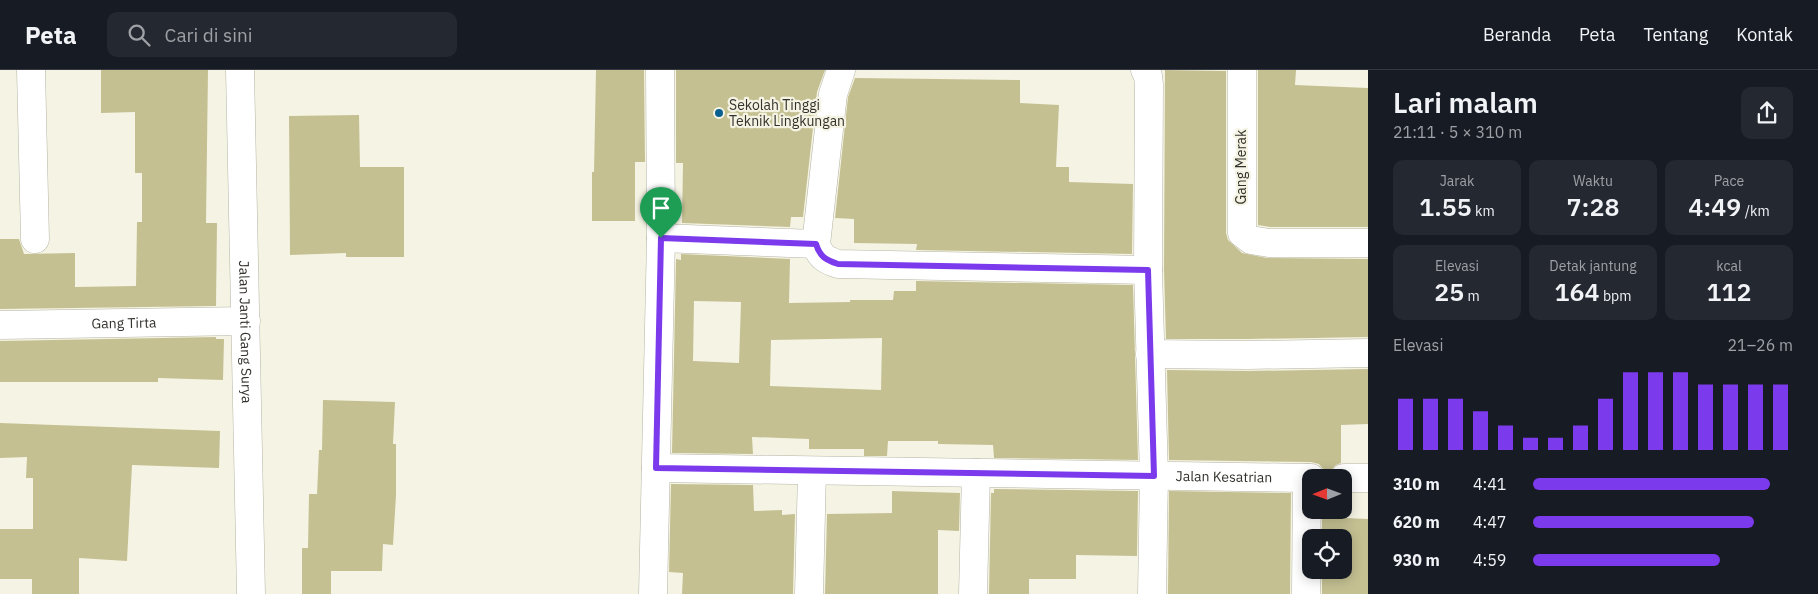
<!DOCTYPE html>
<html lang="id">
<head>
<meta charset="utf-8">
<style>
  :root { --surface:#171b24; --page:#242831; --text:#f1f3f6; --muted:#9ea1a6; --line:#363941; --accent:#7c3aed }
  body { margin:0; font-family:"IBM Plex Sans",sans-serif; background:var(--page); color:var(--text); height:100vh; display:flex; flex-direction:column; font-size:19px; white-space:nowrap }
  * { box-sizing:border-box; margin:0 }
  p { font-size:16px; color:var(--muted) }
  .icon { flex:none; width:28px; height:28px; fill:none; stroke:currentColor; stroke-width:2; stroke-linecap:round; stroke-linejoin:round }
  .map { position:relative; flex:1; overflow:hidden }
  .details { display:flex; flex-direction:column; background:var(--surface); width:450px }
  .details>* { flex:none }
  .needle { width:32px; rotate:269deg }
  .controls { position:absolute; left:1302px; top:399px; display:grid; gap:10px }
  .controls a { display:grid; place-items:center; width:50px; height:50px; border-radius:10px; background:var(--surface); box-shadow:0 2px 12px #0003; font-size:25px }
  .pin { position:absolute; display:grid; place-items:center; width:42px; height:42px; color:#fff; margin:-51px -21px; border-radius:50% 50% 50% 0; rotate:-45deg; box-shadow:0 0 5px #0007 }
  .pin .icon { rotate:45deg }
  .round { display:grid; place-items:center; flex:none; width:52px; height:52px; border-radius:10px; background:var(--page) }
  .head { display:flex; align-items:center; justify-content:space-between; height:85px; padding:0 25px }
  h1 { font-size:28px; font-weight:600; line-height:38px }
  .stats { display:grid; grid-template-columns:repeat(3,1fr); gap:8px; height:85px; padding:5px 25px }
  .stats div { display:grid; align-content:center; border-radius:10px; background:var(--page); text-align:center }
  .stats b { font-size:25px; font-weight:600 }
  .stats small { font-size:14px; font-weight:400 }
  .stats p { font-size:14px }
  .chart { height:140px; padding:10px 25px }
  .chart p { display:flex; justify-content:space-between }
  .chart svg { width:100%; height:90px; margin-top:5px; stroke:var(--accent); stroke-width:6 }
  ul { padding:0 25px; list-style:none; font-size:16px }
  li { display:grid; grid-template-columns:80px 60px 1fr; align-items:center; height:38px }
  li i { height:12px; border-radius:6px; background:var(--accent) }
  header { display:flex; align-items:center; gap:30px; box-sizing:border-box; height:70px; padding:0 25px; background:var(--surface); border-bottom:1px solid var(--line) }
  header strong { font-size:24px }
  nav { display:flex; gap:28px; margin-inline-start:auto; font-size:18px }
  .search { width:350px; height:45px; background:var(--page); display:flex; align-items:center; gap:12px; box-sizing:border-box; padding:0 18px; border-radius:10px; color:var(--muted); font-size:19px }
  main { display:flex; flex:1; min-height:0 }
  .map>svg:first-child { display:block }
</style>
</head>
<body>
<header>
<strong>Peta</strong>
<div class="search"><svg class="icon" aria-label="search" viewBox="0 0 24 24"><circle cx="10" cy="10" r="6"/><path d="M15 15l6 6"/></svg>Cari di sini</div>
<nav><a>Beranda</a><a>Peta</a><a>Tentang</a><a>Kontak</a></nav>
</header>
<main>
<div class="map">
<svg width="1368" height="524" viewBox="0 0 1368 524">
  <rect width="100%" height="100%" fill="#f5f4e4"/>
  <g fill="#c4c092" fill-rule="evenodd">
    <polygon points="101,0 208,0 206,153 217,153 216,236 0,239 0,169 19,169 24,184 75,183 75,217 136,216 137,152 142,152 142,103 135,103 135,42 101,43"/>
    <polygon points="596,0 644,0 645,92 635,92 635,151 592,151 592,102 594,102"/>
    <polygon points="676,0 825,0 817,22 803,147 791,147 790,157 682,153 683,93 676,93"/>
    <polygon points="1165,0 1226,1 1226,163 1228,170 1242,183 1267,188 1368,189 1368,267 1248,269 1166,269 1164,200"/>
    <polygon points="1258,0 1296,0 1295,15 1368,18 1368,157 1270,157 1258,155"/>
    <polygon points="855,8 1020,10 1020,33 1059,35 1056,97 1069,97 1069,112 1133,114 1132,184 916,180 917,174 854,173 854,149 835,148 848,27"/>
    <polygon points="359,45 360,97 404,97 404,187 346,187 346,183 290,185 289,46"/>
    <path d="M681,184L790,189L789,233L850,232V230H893L894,221H916V211L1133,215L1138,390L994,388L993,375L938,374V371H888L887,386H864V379H809V369L752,367L753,384L672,383L676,189L681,190ZM694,231L741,232L739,293L693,291ZM882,268L881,320L770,316L771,270Z"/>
    <polygon points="216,267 216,269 224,269 223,310 158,308 158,312 0,312 0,271"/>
    <polygon points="1368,299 1368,354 1341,355 1341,393 1336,395 1331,400 1324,400 1319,394 1311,392 1169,390 1167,300 1248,301"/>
    <polygon points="323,330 395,332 393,374 396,374 396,425 393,475 383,474 382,501 331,501 331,524 302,524 302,478 308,478 309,424 317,424 319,380 322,380"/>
    <polygon points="0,353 220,361 219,398 132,395 127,491 79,488 79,524 32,524 32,509 0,509 0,459 33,459 33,408 26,408 27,387 0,388"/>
    <polygon points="671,414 753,415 754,441 782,440 782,445 795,444 793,524 682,524 683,503 669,502"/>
    <polygon points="994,419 1138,421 1137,486 1076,485 1076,509 1029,509 1029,524 989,524 991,423 994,423"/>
    <polygon points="892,421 960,423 959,461 938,460 938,524 825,524 827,444 892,443"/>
    <polygon points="1169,421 1291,423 1290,524 1168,524"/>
    <polygon points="1322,447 1368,449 1368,524 1322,524 1322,500 1344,500 1344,468 1322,468"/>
  </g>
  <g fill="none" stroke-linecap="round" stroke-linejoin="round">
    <g stroke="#b5b4a5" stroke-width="29">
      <g id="minor">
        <polyline points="31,0 35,169"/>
        <path id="s1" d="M240,0L251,524"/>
        <polyline points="1145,0 1148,6 1149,15 1148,200"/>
        <polyline points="1242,0 1242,163 1251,170 1269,173 1368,173"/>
        <path d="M661,168L816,174C820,187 826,190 838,194L1148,200L1154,406L1152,524"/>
        <polyline points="816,174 833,24 841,0"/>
        <path id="s2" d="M0,255L246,251"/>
        <polyline points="1150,284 1248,285 1368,283"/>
        <path id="s3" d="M656,398L1311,408"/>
        <polyline points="1344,408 1368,408"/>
        <polyline points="653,524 661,168 660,0"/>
        <polyline points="809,524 812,401"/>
        <polyline points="973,524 976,403"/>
        <polyline points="1306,524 1307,408"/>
      </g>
    </g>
    <use href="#minor" stroke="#fff" stroke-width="28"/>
  </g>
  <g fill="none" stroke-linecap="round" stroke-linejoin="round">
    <g stroke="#fff" stroke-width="10">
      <path id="route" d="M661,168L816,174C820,187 826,190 838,194L1148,200L1154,406L656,398Z"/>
    </g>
    <use href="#route" stroke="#7c3aed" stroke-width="6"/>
  </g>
  <circle fill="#0a5f91" stroke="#f5f4e4" stroke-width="2" cx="719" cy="43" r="5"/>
  <g text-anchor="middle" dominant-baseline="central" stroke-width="4.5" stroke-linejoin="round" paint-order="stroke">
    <g font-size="14" fill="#33322c" stroke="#f5f4e4" text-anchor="start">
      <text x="729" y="35">Sekolah Tinggi<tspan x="729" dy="16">Teknik Lingkungan</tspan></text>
    </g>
    <g font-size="14" fill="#33322c" stroke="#f5f4e4">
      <text transform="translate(1241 97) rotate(-90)">Gang Merak</text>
      <text stroke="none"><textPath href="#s2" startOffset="124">Gang Tirta</textPath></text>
      <text stroke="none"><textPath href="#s1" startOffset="262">Jalan Janti Gang Surya</textPath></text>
      <text stroke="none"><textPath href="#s3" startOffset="568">Jalan Kesatrian</textPath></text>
    </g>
  </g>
</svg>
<div class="controls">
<a><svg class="needle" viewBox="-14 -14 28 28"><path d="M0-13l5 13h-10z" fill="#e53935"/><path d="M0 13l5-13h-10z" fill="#9ea1a6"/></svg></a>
<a><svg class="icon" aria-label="locate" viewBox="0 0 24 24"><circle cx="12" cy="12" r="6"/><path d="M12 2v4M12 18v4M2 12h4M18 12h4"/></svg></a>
</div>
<div class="pin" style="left:661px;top:168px;background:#1e9e55"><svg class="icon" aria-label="arrive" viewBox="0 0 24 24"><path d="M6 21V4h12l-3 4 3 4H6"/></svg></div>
</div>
<section class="details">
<div class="head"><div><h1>Lari malam</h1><p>21:11 · 5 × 310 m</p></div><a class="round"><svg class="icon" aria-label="share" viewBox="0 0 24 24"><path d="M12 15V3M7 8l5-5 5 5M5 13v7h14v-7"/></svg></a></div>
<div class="stats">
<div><p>Jarak</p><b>1.55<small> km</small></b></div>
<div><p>Waktu</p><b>7:28</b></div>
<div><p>Pace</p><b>4:49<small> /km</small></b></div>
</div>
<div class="stats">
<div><p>Elevasi</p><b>25<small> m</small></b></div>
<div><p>Detak jantung</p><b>164<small> bpm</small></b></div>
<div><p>kcal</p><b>112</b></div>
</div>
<div class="chart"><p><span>Elevasi</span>21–26 m</p>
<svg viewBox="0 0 160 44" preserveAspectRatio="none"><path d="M5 44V19M15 44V19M25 44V19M35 44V25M45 44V32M55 44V38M65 44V38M75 44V32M85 44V19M95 44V6M105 44V6M115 44V6M125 44V12M135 44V12M145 44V12M155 44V12"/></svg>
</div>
<ul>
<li><b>310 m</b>4:41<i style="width:91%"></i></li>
<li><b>620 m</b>4:47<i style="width:85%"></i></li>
<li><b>930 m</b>4:59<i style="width:72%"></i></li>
</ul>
</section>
</main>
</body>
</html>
